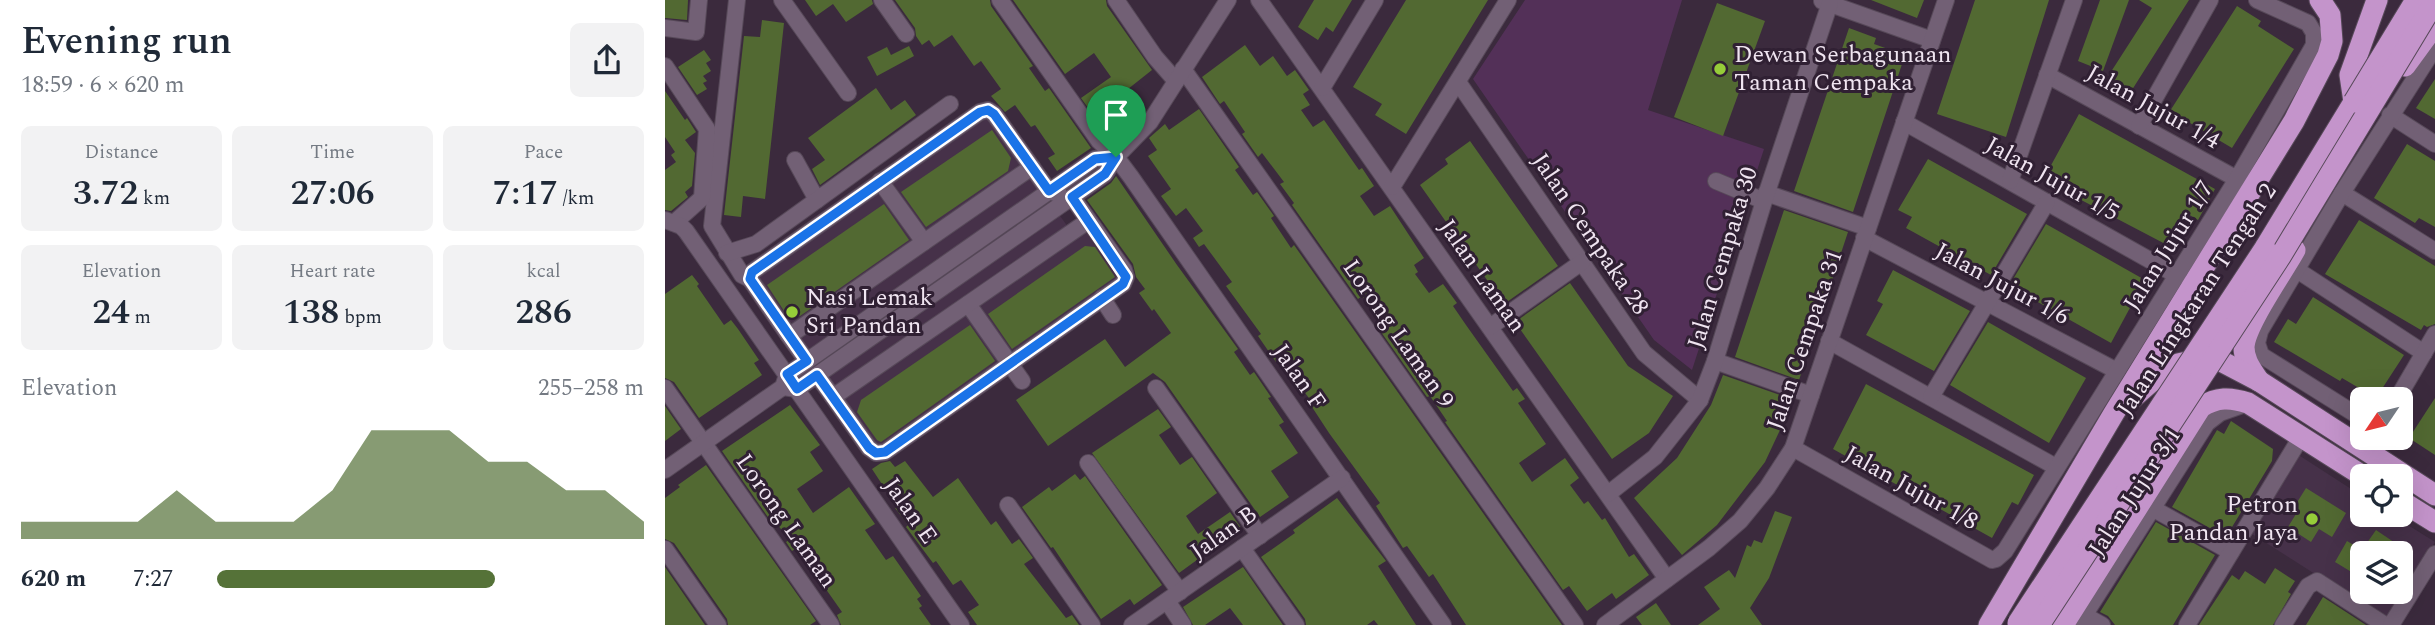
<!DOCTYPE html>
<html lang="en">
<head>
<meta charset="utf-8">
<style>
  :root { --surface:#fff; --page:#f2f2f3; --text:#1f2937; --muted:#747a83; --accent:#557238 }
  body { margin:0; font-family:Spectral,serif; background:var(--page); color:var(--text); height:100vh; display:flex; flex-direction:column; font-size:26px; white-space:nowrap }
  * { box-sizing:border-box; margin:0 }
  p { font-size:23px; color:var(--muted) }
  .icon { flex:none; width:38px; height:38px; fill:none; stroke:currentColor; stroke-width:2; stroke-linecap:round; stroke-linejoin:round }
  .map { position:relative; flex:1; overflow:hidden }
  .details { display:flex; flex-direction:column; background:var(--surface); width:665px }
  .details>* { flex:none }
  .needle { width:46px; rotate:235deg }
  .fabs { position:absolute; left:1685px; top:387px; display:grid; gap:14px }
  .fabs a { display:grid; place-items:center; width:63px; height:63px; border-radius:10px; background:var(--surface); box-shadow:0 7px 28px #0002; font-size:35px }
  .pin { position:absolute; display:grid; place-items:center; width:60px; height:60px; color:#fff; margin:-72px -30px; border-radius:50% 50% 50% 0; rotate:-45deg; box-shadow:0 0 7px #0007 }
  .pin .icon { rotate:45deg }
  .round { display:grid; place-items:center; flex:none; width:74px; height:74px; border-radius:10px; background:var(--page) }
  .overview { display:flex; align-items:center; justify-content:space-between; height:119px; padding:0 21px }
  h1 { font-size:38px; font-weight:600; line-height:52px }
  .figures { display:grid; grid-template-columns:repeat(3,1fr); gap:10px; height:119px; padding:7px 21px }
  .figures div { display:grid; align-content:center; border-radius:10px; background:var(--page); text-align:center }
  .figures b { font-size:35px; font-weight:600 }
  .figures small { font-size:19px; font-weight:400 }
  .figures p { font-size:19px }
  .chart { height:196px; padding:14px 21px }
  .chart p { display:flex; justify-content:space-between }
  .chart svg { width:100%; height:126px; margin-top:7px; fill:var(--accent); opacity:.7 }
  ul { padding:0 21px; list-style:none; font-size:23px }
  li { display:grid; grid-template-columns:112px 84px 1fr; align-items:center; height:52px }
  li i { height:18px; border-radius:9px; background:var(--accent) }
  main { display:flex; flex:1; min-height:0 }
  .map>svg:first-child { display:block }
</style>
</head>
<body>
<main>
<section class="details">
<div class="overview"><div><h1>Evening run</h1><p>18:59 · 6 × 620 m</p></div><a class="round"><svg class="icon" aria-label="share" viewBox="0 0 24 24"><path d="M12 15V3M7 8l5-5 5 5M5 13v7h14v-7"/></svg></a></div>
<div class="figures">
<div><p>Distance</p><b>3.72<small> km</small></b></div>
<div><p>Time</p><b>27:06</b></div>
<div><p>Pace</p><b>7:17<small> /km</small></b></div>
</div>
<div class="figures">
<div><p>Elevation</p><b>24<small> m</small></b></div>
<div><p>Heart rate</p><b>138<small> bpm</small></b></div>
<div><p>kcal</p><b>286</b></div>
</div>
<div class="chart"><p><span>Elevation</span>255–258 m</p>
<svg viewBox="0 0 160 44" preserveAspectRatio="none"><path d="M0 44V38L10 38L20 38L30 38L40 27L50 38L60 38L70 38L80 27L90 6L100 6L110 6L120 17L130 17L140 27L150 27L160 38V44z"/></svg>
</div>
<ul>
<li><b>620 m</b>7:27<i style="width:65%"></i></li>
</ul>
</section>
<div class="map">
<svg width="1770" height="625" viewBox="0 0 1770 625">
  <rect width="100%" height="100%" fill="#3b2a3d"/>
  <g fill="#463149" fill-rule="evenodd">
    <polygon points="315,118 326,118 410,237 423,229 455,274 455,281 217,448 207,446 90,279"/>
    <path d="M1632,454L1697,496L1698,514L1727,515L1770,542L1722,620L1584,532ZM1698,553H1736V592H1698Z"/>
  </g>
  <polygon fill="#533058" points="860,0 1017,0 983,110 1099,149 1027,370 989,340 808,79"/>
  <g fill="#526932">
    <polygon points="0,0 23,0 22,20 0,18"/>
    <polygon points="140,0 207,0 208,4 181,22 168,4 151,16"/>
    <polygon points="230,0 325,0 326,6 368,66 364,68 380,91 384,88 426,148 392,171 383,158 390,154 370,125 366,127 350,105 340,112 326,96 336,89 316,61 309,66 287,35 269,47 264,40 257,45 251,36 250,28"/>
    <polygon points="348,0 441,0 442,6 487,70 429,116 416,98 446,77 429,53 400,74"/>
    <polygon points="649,0 687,0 668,32 661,27 653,40 633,27"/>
    <polygon points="741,0 823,0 741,134 710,115 717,104 688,87"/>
    <polygon points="1206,0 1259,0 1252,18"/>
    <polygon points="1310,0 1384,0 1341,137 1272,114"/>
    <polygon points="1435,0 1464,0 1438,71 1413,61"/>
    <polygon points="1474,0 1524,0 1465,93 1442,78 1487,8"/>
    <polygon points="1052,3 1100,21 1058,136 1009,117"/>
    <polygon points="1572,6 1596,21 1593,26 1629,49 1567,148 1505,111"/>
    <polygon points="97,20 119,23 100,199 78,196 76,217 59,215 79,36 95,37"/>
    <polygon points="1184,28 1211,38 1209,44 1240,55 1188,212 1129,191"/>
    <polygon points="580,45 595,66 608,56 622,76 630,70 644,90 638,94 645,105 636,110 648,127 659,120 694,170 697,168 709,186 695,196 709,216 725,206 759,258 749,265 753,272 750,274 764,293 778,284 792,303 788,306 801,325 848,391 852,388 860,399 853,403 881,444 854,463 867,482 900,458 914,478 905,485 919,504 923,501 937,520 940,518 964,557 969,554 984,575 951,599 947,593 922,611 904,586 898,590 780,422 782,421 765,396 762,397 716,332 721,329 697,296 693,299 627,205 629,203 615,184 619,182 597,153 593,157 577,134 580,132 559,101 555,104 537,77"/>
    <polygon points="244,46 249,56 212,76 202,57 222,47 226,55"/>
    <polygon points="39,50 46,60 41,63 46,71 38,76 42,81 38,83 42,89 32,95 13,67"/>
    <polygon points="1770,79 1770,119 1751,108"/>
    <polygon points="211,88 226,110 240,100 251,115 155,185 147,169 160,160 143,138"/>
    <polygon points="0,91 20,120 22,118 31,132 20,140 30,153 27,186 20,192 23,197 6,211 0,210 0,170 11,162 6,155 10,152 0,137"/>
    <polygon points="534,109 574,167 570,170 588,195 592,192 609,216 606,218 626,248 629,245 897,625 801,625 768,574 764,577 742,546 738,548 711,506 715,503 664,433 647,407 649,405 632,382 639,377 623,353 611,362 593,336 596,334 561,286 567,282 539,244 534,247 528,238 538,231 521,208 511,216 496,196 506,189 483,156 492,150 484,138 500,124 504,130"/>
    <polygon points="1414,114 1550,189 1533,220 1523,214 1506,247 1378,180"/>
    <polygon points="327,130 346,158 343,171 261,227 236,192"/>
    <polygon points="805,141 893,266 839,304 755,185 783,164 780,159"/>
    <polygon points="1742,144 1770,161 1770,227 1754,218 1750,223 1709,198"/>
    <polygon points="1263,159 1362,214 1326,275 1241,228 1247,217 1233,210"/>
    <polygon points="451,176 512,265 573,349 569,352 585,375 589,372 606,397 603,398 619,422 614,425 633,453 606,471 624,497 595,517 500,382 488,373 383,446 351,400 440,339 460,367 506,333 489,309 487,311 474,293 480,289 471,277 468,264 422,200 446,183"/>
    <polygon points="219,204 244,240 135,316 123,317 102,285"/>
    <polygon points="1119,210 1183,232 1134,380 1070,357"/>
    <polygon points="1694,220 1770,266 1770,324 1762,327 1759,325 1756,330 1660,274"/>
    <polygon points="1381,224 1480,280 1446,343 1344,286"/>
    <polygon points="420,246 430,247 450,277 347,349 323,314"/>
    <polygon points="1228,270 1305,311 1269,371 1201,335 1218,304 1212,301"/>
    <polygon points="27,275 34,284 32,286 59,325 66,320 73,329 94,360 89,363 97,375 34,418 9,382 0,378 0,294"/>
    <polygon points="905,283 963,366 1008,396 984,433 947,459 850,322"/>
    <polygon points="1648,297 1739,355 1711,398 1677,378 1675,381 1609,342 1623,319 1631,324"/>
    <polygon points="1323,322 1421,378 1384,443 1285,385"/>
    <polygon points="305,325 330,361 216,442 212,440 192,412 196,400"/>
    <polygon points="1058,375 1129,400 1100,462 1052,525 1017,555 969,498 1012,458 1046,405"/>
    <polygon points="1201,384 1369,475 1353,505 1347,502 1327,538 1168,449"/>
    <polygon points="1770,398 1770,455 1744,438"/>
    <polygon points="125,405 155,445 145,452 158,471 132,489 148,513 184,487 210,524 200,530 221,560 228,556 256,596 252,599 257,606 254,608 266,625 176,625 172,615 177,612 132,548 127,551 121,542 124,540 110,521 107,523 57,451"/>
    <polygon points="0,406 16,429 0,441"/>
    <polygon points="493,409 506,427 494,435 515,465 527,457 552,493 521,516 533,534 565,512 576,528 514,573 427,453"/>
    <polygon points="1566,421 1608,449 1607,461 1561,537 1507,507 1552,430 1559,434"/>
    <polygon points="225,461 230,467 240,461 268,497 293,478 326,525 331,521 347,544 354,539 368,558 359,564 401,618 407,615 414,625 312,625 303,612 314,605 296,580 288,585 271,561 268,563 241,527 243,525 230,508 232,507 207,469 216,463"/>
    <polygon points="41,465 151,621 145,625 63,625 62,619 9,543 0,539 0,498 15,487 13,485"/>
    <polygon points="410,474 415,480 420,476 497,585 469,605 465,599 436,619 388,547 386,548 357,507 384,487 387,491"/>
    <polygon points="1641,488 1681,513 1667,537 1654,529 1646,542 1623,527 1631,514 1626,512"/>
    <polygon points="672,498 721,561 713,566 751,625 713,625 709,620 702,625 641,625 640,619 596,557 630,533 628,530"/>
    <polygon points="1110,511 1127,517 1104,578 1085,608 1097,625 1033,625 1055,609 1039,587 1064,570 1070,578 1082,545 1086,547 1089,540 1097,543"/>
    <polygon points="1491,522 1550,555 1508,625 1450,625 1443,616 1435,612"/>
    <polygon points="1711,530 1745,553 1698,553 1698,579 1670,562 1682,541 1697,550"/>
    <polygon points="0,567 40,625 0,625"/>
    <polygon points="578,567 618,625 578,625 565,608 540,625 528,625 518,607"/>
    <polygon points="1610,568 1630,581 1623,592 1626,594 1608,625 1534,625 1567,575 1574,580 1580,571 1600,584"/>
    <polygon points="1658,597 1701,625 1641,625"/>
    <polygon points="991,603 1006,625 977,625 971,617"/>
  </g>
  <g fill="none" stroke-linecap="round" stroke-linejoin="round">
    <g stroke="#574959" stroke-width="18">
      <g id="minor">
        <polyline points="72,0 47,226 77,275 85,279"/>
        <polyline points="117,0 183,93"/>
        <polyline points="217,0 241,34"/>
        <polyline points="335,0 434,141 451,157 466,177 778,625"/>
        <polyline points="451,0 490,57 511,81"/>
        <polyline points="594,0 1002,579"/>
        <polyline points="1157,1 1267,40"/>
        <polyline points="0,28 31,32 34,0"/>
        <polyline points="0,66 42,129 37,198 9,223"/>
        <polyline points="518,69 910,625"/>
        <polyline points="1382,75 1572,179"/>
        <polyline points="793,82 979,353 1035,400"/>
        <polyline points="657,88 710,0"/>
        <polyline points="1725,115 1770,144"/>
        <polyline points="1239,122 1513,276"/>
        <polyline points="1474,126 1545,0"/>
        <polyline points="130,160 152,200"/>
        <polyline points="215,181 259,242"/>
        <polyline points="1051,181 1099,201"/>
        <polyline points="1345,181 1409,0"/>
        <polyline points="727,187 843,0"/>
        <polyline points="1101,193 1203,228"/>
        <polyline points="1677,193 1770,251"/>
        <polyline points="0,220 16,226 21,231 296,625"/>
        <polyline points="1199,238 1452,371"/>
        <polyline points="62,253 91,244 285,104"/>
        <polyline points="1632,270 1759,353"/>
        <polyline points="437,298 448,315"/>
        <polyline points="303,304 357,381"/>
        <polyline points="825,327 917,262"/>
        <polyline points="124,336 85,279 87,272 315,112 323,110 329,114 384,191 394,194"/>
        <polyline points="1164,341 1391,467"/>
        <polyline points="142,361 124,336 367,167"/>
        <polyline points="1050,361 1146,395"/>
        <polyline points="152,375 168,397 423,221"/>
        <polyline points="118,387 132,389 440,174 451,157 485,122 563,0"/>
        <polyline points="0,388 166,625"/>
        <polyline points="491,388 595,536"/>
        <polyline points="168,397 204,448 211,453 220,452 458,284 461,277 459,270 407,197"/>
        <polyline points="1266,397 1382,202"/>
        <polyline points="1732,399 1770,334"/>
        <polyline points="1698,419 1596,355 1592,343 1595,331 1677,193 1770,47"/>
        <polyline points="1128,448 1327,560 1331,559 1340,551 1572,179 1649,45 1649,33 1643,23 1592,0"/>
        <polyline points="1701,450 1709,438"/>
        <polyline points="423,463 515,592"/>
        <polyline points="0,470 118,387 122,375 430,159 451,157"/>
        <polyline points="943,494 990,457 1035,400 1050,361 1099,201 1165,3"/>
        <polyline points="343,505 427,625"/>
        <polyline points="1487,508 1566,552"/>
        <polyline points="577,548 631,625"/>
        <polyline points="0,549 53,625"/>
        <polyline points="502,601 518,625"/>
        <polyline points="1419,615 1437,625"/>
        <polyline points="467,625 677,478"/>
        <polyline points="940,625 1044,548 1075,521 1102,488 1128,448 1281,0"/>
        <polyline points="1413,625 1542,423 1555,413 1583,403"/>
        <polyline points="1522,625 1636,437"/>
        <polyline points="1618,625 1643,586 1652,581 1720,625"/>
        <polyline points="1726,625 1770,554"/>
      </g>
    </g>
    <g stroke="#574959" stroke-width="23">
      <g id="highway">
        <polyline points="1740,66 1770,25"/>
        <polyline points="1600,248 1689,102 1685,75 1712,0"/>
        <path d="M1594,381C1587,370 1579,361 1579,347C1580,325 1618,272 1630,250"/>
        <polyline points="1464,401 1496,373 1513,364 1531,360 1554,360 1594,381 1770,495"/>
        <polyline points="1736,501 1770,522"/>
        <polyline points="1324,625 1449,413 1629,121 1663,55 1667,41 1665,15 1655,0"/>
        <path d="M1398,625L1536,407C1552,397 1565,397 1583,403L1698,476"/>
      </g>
    </g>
    <use href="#minor" stroke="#726075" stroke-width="16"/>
    <use href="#highway" stroke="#c494cb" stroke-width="21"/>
    <g stroke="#574959" stroke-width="23" stroke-linecap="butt">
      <g id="highway-bridge">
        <polyline points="1689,102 1751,0"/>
        <polyline points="1353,623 1600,248"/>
        <polyline points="1374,625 1615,257 1770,1"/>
      </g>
    </g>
    <use href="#highway-bridge" stroke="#c494cb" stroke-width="21"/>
  </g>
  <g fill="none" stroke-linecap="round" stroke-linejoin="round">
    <g stroke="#fff" stroke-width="14">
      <polygon id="route" points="323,110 329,114 384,191 430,159 451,157 440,174 407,197 461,277 458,284 220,452 211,453 204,448 152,375 132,389 122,374 142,361 85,279 87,272 315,112"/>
    </g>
    <use href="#route" stroke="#1a73e8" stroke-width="9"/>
  </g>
  <g fill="#96cc39" stroke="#302033" stroke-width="2.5">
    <circle cx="1055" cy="69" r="7"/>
    <circle cx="127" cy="312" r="7"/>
    <circle cx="1647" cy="519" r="7"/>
  </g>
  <g text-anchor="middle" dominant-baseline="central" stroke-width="6" stroke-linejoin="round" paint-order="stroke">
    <g font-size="24" fill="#f0e5f1" stroke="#302033" text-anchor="start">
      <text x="1069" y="55">Dewan Serbagunaan<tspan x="1069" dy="28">Taman Cempaka</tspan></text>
      <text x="141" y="298">Nasi Lemak<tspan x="141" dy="28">Sri Pandan</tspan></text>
      <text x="1633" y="505" text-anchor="end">Petron<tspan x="1633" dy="28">Pandan Jaya</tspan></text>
    </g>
    <g font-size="24" fill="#f0e5f1" stroke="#302033">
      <text transform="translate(1488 107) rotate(29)">Jalan Jujur 1/4</text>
      <text transform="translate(1387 179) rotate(29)">Jalan Jujur 1/5</text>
      <text transform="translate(925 234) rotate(56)">Jalan Cempaka 28</text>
      <text transform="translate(1504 246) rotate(-58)">Jalan Jujur 1/7</text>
      <text transform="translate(1058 258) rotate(-73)">Jalan Cempaka 30</text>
      <text transform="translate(817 276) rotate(55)">Jalan Laman</text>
      <text transform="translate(1337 284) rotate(28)">Jalan Jujur 1/6</text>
      <text transform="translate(1532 300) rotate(-57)">Jalan Lingkaran Tengah 2</text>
      <text transform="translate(733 334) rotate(55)">Lorong Laman 9</text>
      <text transform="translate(1140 340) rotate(-71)">Jalan Cempaka 31</text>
      <text transform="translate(634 377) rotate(55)">Jalan F</text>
      <text transform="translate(1246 488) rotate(29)">Jalan Jujur 1/8</text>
      <text transform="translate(1470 492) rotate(-57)">Jalan Jujur 3/1</text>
      <text transform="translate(245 511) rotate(55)">Jalan E</text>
      <text transform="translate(121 521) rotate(55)">Lorong Laman</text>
      <text transform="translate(559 533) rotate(-35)">Jalan B</text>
    </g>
  </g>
</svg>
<div class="fabs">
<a><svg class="needle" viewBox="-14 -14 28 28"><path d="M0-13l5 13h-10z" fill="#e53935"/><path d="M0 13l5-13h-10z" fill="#747a83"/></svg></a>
<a><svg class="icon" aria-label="locate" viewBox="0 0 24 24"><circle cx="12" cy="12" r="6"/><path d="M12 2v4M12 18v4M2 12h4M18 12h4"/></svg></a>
<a><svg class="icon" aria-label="layers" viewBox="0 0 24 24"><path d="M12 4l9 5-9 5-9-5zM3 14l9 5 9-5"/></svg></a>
</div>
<div class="pin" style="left:451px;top:157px;background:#1e9e55"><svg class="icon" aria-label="arrive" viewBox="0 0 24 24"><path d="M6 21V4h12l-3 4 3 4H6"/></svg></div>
</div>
</main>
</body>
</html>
